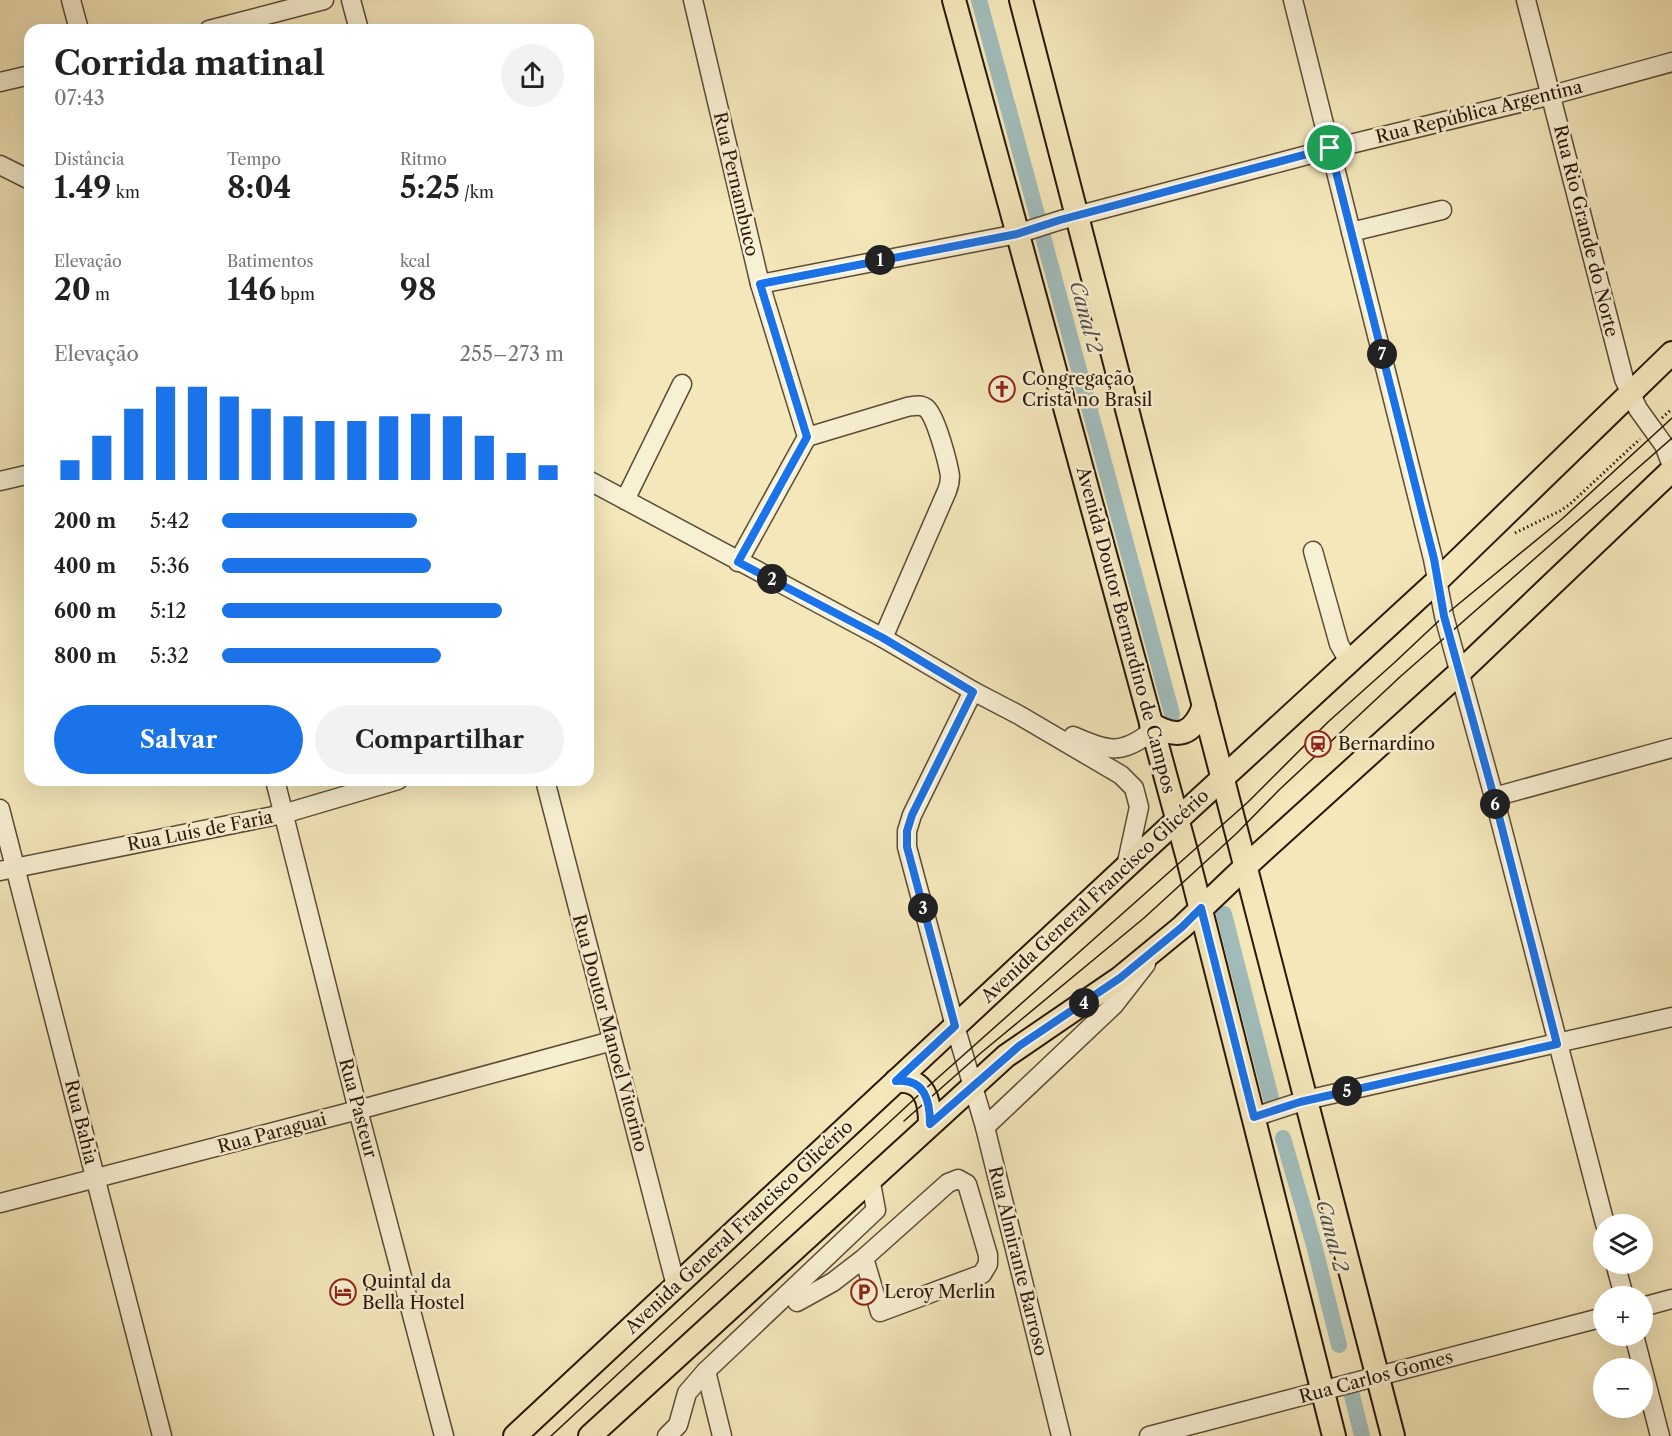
<!DOCTYPE html>
<html lang="pt">
<head>
<meta charset="utf-8">
<style>
  :root { --surface:#fff; --page:#f2f2f2; --text:#222; --muted:#767676; --accent:#1a73e8 }
  body { margin:0; font-family:"Libre Caslon Text",serif; background:var(--page); color:var(--text); height:100vh; display:flex; flex-direction:column; font-size:22px; white-space:nowrap }
  * { box-sizing:border-box; margin:0 }
  p { font-size:20px; color:var(--muted) }
  .icon { flex:none; width:33px; height:33px; fill:none; stroke:currentColor; stroke-width:2; stroke-linecap:round; stroke-linejoin:round }
  .map { position:relative; flex:1; overflow:hidden }
  .panel { position:absolute; left:24px; top:24px; width:570px; height:762px; display:flex; flex-direction:column; background:var(--surface); border-radius:18px; box-shadow:0 6px 24px #0002 }
  .panel>* { flex:none }
  .controls { position:absolute; left:1593px; top:1214px; display:grid; gap:12px }
  .controls a { display:grid; place-items:center; width:60px; height:60px; border-radius:50%; background:var(--surface); box-shadow:0 6px 24px #0002; font-size:30px }
  .pin { position:absolute; display:grid; place-items:center; width:51px; height:51px; color:#fff; margin:-26px; border:3px solid #fff; border-radius:50%; box-shadow:0 2px 6px #0007 }
  .km { position:absolute; width:30px; height:30px; margin:-15px; border-radius:50%; background:#222; color:#fff; font-size:16px; line-height:30px; text-align:center }
  .round { display:grid; place-items:center; flex:none; width:63px; height:63px; border-radius:32px; background:var(--page) }
  .overview { display:flex; align-items:center; justify-content:space-between; height:102px; padding:0 30px }
  h1 { font-size:33px; font-weight:700; line-height:45px }
  .stats { display:grid; grid-template-columns:repeat(3,1fr); gap:9px; height:102px; padding:6px 30px }
  .stats div { display:grid; align-content:center }
  .stats b { font-size:30px; font-weight:700 }
  .stats small { font-size:16px; font-weight:400 }
  .stats p { font-size:16px }
  .chart { height:168px; padding:12px 30px }
  .chart p { display:flex; justify-content:space-between }
  .chart svg { width:100%; height:108px; margin-top:6px; stroke:var(--accent); stroke-width:6 }
  .action { display:flex; gap:12px; margin-top:auto; padding:12px 30px }
  .action a { flex:1; height:69px; border-radius:36px; background:var(--accent); color:#fff; font-size:24px; font-weight:700; line-height:69px; text-align:center }
  .action a+a { background:var(--page); color:var(--text) }
  ul { padding:0 30px; list-style:none; font-size:20px }
  li { display:grid; grid-template-columns:96px 72px 1fr; align-items:center; height:45px }
  li i { height:15px; border-radius:8px; background:var(--accent) }
  .map>svg:first-child { display:block }
</style>
</head>
<body>
<div class="map">
<svg width="1672" height="1436" viewBox="0 0 1672 1436">
  <rect width="100%" height="100%" fill="#f4e8bb"/>
  <filter id="stains"><feTurbulence type="fractalNoise" baseFrequency=".00333" numOctaves="4"/><feColorMatrix values="0 0 0 0 .2 0 0 0 0 .09 0 0 0 0 .02 0 0 0 .5 -.17"/></filter>
  <radialGradient id="worn" r=".72"><stop offset=".6" stop-color="#630" stop-opacity="0"/><stop offset="1" stop-color="#630" stop-opacity=".3"/></radialGradient>
  <g fill="none" stroke-linecap="round" stroke-linejoin="round">
    <g stroke="#a1bdbc" stroke-width="16">
      <polyline points="979,0 1172,714"/>
      <polyline points="1224,914 1271,1098"/>
      <polyline points="1283,1138 1314,1245 1339,1345"/>
      <polyline points="1350,1387 1362,1436"/>
    </g>
    <g stroke="#5c4b36" stroke-width="21">
      <g id="minor">
        <polyline points="71,0 79,30"/>
        <polyline points="351,0 359,30"/>
        <polyline points="693,0 760,284 807,437 738,562"/>
        <polyline points="1293,0 1433,559 1444,616 1494,797 1605,1224"/>
        <polyline points="1526,0 1624,379 1638,409 1664,445 1672,466"/>
        <polyline points="209,30 324,0"/>
        <polyline points="0,82 30,75"/>
        <polyline points="0,165 30,180"/>
        <polyline points="1351,232 1442,210"/>
        <polyline points="760,284 1017,234 1061,220 1330,149 1552,95 1672,62"/>
        <path d="M807,437L907,407C914,406 920,404 926,408C936,416 948,463 950,476C950,481 949,486 947,491L883,638"/>
        <polyline points="588,480 883,638 973,691 1019,715 1121,775 1134,788 1139,807 1126,867"/>
        <polyline points="0,481 30,474"/>
        <polyline points="625,500 682,384"/>
        <polyline points="1313,551 1339,644 1349,662"/>
        <polyline points="973,691 912,815 907,831 907,847 955,1026 985,1127 1061,1436"/>
        <path d="M1073,736C1108,751 1122,756 1153,730"/>
        <polyline points="275,780 358,1110 444,1436"/>
        <polyline points="545,780 676,1286"/>
        <polyline points="1494,797 1672,748"/>
        <polyline points="0,809 162,1436"/>
        <polyline points="0,871 283,814 398,780"/>
        <polyline points="1254,1117 1306,1100 1672,1017"/>
        <polyline points="985,1127 1114,1005 1146,964"/>
        <polyline points="0,1203 358,1110 612,1041"/>
        <polyline points="1615,1263 1624,1296"/>
        <polyline points="797,1302 833,1282 864,1258 948,1183 958,1179 967,1184 988,1255 988,1264 982,1274 880,1312 864,1258"/>
        <polyline points="1642,1307 1672,1299"/>
        <polyline points="1634,1335 1660,1436"/>
        <polyline points="706,1371 722,1436"/>
        <polyline points="667,1436 678,1425 687,1393 706,1371 876,1210 870,1178"/>
        <polyline points="1149,1436 1604,1317"/>
      </g>
    </g>
    <g stroke="#291709" stroke-width="26">
      <g id="major">
        <polyline points="954,0 1187,855 1334,1436"/>
        <polyline points="1021,0 1393,1436"/>
        <path d="M1151,724C1178,740 1193,735 1204,706"/>
        <path d="M896,1081C925,1078 930,1101 930,1124"/>
        <polyline points="515,1436 1126,867 1438,580 1672,353"/>
        <polyline points="590,1436 1006,1056 1120,978 1182,927 1246,866 1459,673 1672,470"/>
      </g>
    </g>
    <g stroke="#291709" stroke-width="3" stroke-dasharray="1.5 3" stroke-linecap="butt">
      <polyline points="1662,418 1672,409"/>
      <polyline points="1515,533 1560,511 1569,505 1640,439"/>
    </g>
    <use href="#minor" stroke="#f8f0d3" stroke-width="18"/>
    <use href="#major" stroke="#f4e8bb" stroke-width="22"/>
    <g stroke="#291709" stroke-width="1.5">
      <polyline points="904,1121 982,1052 1144,918 1237,833 1279,790 1401,676 1672,438"/>
      <polyline points="551,1436 923,1091 1248,802 1328,722 1394,663 1444,616 1562,519 1672,418"/>
    </g>
  </g>
  <g fill="none" stroke-linecap="round" stroke-linejoin="round">
    <g stroke="#fff" stroke-width="12">
      <path id="route" d="M1330,148L1434,559L1444,616L1494,797L1557,1044L1300,1102L1254,1117L1201,908L1182,927L1120,978L1019,1046L930,1124C930,1101 925,1078 896,1081L955,1026L907,847V831L912,815L973,692L883,638L738,562L807,437L760,284L1017,234L1060,220Z"/>
    </g>
    <use href="#route" stroke="#1a73e8" stroke-width="8"/>
  </g>
  <defs>
    <g id="church-ring" transform="scale(1.35)"><circle r="9.5" fill="#f8f0d3" stroke="#8f2418" stroke-width="1.5"/><path d="M-1.2-6h2.4v3.5h3.3v2.4h-3.3V6h-2.4V-.1h-3.3v-2.4h3.3Z" fill="#8f2418"/></g>
    <g id="station-ring" transform="scale(1.35)"><circle r="9.5" fill="#f8f0d3" stroke="#8f2418" stroke-width="1.5"/><path d="M-3-6H3Q5-6 5-4V2Q5 4 3 4L4.5 6H3L1.5 4h-3L-3 6H-4.5L-3 4Q-5 4-5 2V-4Q-5-6-3-6ZM-3.5-4v3h7v-3ZM-3.5 1v1.5H-2V1ZM2 1v1.5H3.5V1Z" fill="#8f2418"/></g>
    <g id="hotel-ring" transform="scale(1.35)"><circle r="9.5" fill="#f8f0d3" stroke="#8f2418" stroke-width="1.5"/><path d="M-6-4.5h1.5V1H6V5H4.5V3h-9V5H-6ZM-4 0a1.8 1.8 0 1 1 3.6 0ZM.5 0V-2.5h3Q6-2.5 6 0Z" fill="#8f2418"/></g>
    <g id="parking-ring" transform="scale(1.35)"><circle r="9.5" fill="#f8f0d3" stroke="#8f2418" stroke-width="1.5"/><path d="M-3.5-5.5H1a3.5 3.5 0 0 1 0 7H-1V5.5H-3.5ZM-1-3.4V-.6H.8a1.4 1.4 0 0 0 0-2.8Z" fill="#8f2418"/></g>
  </defs>
  <g fill-rule="evenodd">
    <use href="#church-ring" x="1002" y="389"/>
    <use href="#station-ring" x="1318" y="744"/>
    <use href="#hotel-ring" x="343" y="1292"/>
    <use href="#parking-ring" x="864" y="1292"/>
  </g>
  <g text-anchor="middle" dominant-baseline="central" stroke-width="5" stroke-linejoin="round" paint-order="stroke">
    <g font-size="18" fill="#291709" stroke="#f8f0d3">
      <text transform="translate(1479 112) rotate(-14)">Rua República Argentina</text>
      <text transform="translate(736 184) rotate(77)">Rua Pernambuco</text>
      <text transform="translate(1586 231) rotate(76)">Rua Rio Grande do Norte</text>
      <text transform="translate(1126 630) rotate(75)">Avenida Doutor Bernardino de Campos</text>
      <text transform="translate(200 831) rotate(-11)">Rua Luís de Faria</text>
      <text transform="translate(1095 896) rotate(-43)">Avenida General Francisco Glicério</text>
      <text transform="translate(610 1033) rotate(75)">Rua Doutor Manoel Vitorino</text>
      <text transform="translate(358 1108) rotate(75)">Rua Pasteur</text>
      <text transform="translate(81 1122) rotate(76)">Rua Bahia</text>
      <text transform="translate(272 1133) rotate(-15)">Rua Paraguai</text>
      <text transform="translate(739 1227) rotate(-43)">Avenida General Francisco Glicério</text>
      <text transform="translate(1018 1261) rotate(76)">Rua Almirante Barroso</text>
      <text transform="translate(1376 1377) rotate(-15)">Rua Carlos Gomes</text>
    </g>
    <g font-size="18" fill="#291709" stroke="#f8f0d3" text-anchor="start">
      <text x="1022" y="379">Congregação<tspan x="1022" dy="21">Cristã no Brasil</tspan></text>
      <text x="1338" y="744">Bernardino</text>
      <text x="362" y="1282">Quintal da<tspan x="362" dy="21">Bella Hostel</tspan></text>
      <text x="884" y="1292">Leroy Merlin</text>
    </g>
    <g font-size="20" font-style="italic" fill="#535148" stroke="#f8f0d3">
      <text transform="translate(1086 317) rotate(75)">Canal 2</text>
      <text transform="translate(1332 1236) rotate(75)">Canal 2</text>
    </g>
  </g>
  <rect width="100%" height="100%" filter="url(#stains)"/>
  <rect width="100%" height="100%" fill="url(#worn)"/>
</svg>
<div class="controls">
<a><svg class="icon" aria-label="layers" viewBox="0 0 24 24"><path d="M12 4l9 5-9 5-9-5zM3 14l9 5 9-5"/></svg></a>
<a>+</a>
<a>−</a>
</div>
<div class="pin" style="left:1330px;top:148px;background:#1e9e55"><svg class="icon" aria-label="arrive" viewBox="0 0 24 24"><path d="M6 21V4h12l-3 4 3 4H6"/></svg></div>
<b class="km" style="left:880px;top:260px">1</b>
<b class="km" style="left:772px;top:579px">2</b>
<b class="km" style="left:923px;top:908px">3</b>
<b class="km" style="left:1084px;top:1003px">4</b>
<b class="km" style="left:1347px;top:1091px">5</b>
<b class="km" style="left:1495px;top:804px">6</b>
<b class="km" style="left:1382px;top:354px">7</b>
<section class="panel">
<div class="overview"><div><h1>Corrida matinal</h1><p>07:43</p></div><a class="round"><svg class="icon" aria-label="share" viewBox="0 0 24 24"><path d="M12 15V3M7 8l5-5 5 5M5 13v7h14v-7"/></svg></a></div>
<div class="stats">
<div><p>Distância</p><b>1.49<small> km</small></b></div>
<div><p>Tempo</p><b>8:04</b></div>
<div><p>Ritmo</p><b>5:25<small> /km</small></b></div>
</div>
<div class="stats">
<div><p>Elevação</p><b>20<small> m</small></b></div>
<div><p>Batimentos</p><b>146<small> bpm</small></b></div>
<div><p>kcal</p><b>98</b></div>
</div>
<div class="chart"><p><span>Elevação</span>255–273 m</p>
<svg viewBox="0 0 160 44" preserveAspectRatio="none"><path d="M5 44V36M15 44V26M25 44V15M35 44V6M45 44V6M55 44V10M65 44V15M75 44V18M85 44V20M95 44V20M105 44V18M115 44V17M125 44V18M135 44V26M145 44V33M155 44V38"/></svg>
</div>
<ul>
<li><b>200 m</b>5:42<i style="width:57%"></i></li>
<li><b>400 m</b>5:36<i style="width:61%"></i></li>
<li><b>600 m</b>5:12<i style="width:82%"></i></li>
<li><b>800 m</b>5:32<i style="width:64%"></i></li>
</ul>
<div class="action"><a>Salvar</a><a>Compartilhar</a></div>
</section>
</div>
</body>
</html>
